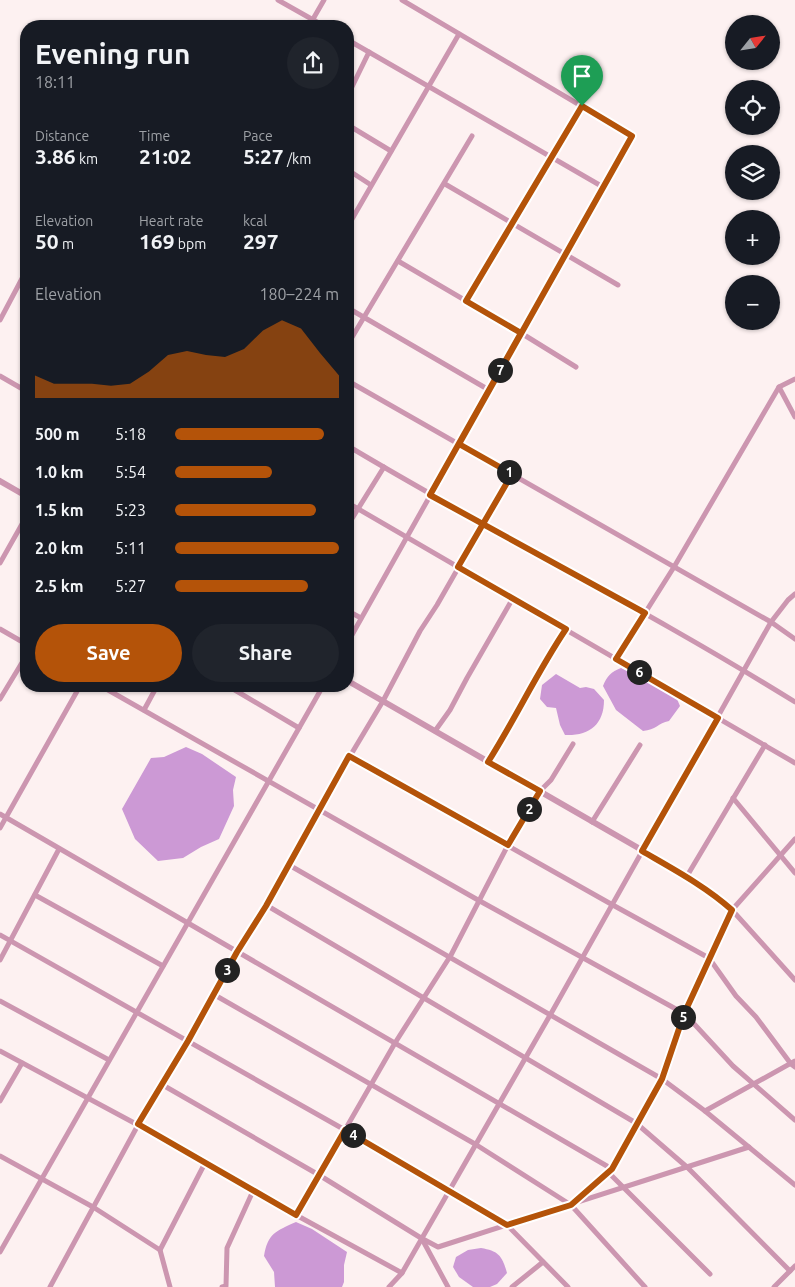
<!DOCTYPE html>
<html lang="en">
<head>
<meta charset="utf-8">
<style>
  :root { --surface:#171b24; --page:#20242c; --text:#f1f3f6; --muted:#9ea1a6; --accent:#b45309 }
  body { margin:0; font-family:Ubuntu,sans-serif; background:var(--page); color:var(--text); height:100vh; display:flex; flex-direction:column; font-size:19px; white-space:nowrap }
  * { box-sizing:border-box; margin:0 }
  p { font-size:16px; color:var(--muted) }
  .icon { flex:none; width:28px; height:28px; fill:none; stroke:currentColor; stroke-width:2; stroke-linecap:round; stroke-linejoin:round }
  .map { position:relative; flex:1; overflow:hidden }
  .panel { position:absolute; left:20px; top:20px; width:334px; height:672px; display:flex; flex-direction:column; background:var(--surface); border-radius:20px; box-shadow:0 1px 4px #0004 }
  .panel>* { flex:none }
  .needle { width:32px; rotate:60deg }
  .tools { position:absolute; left:725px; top:15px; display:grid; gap:10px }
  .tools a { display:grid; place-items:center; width:55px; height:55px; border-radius:50%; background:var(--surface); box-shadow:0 1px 4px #0004; font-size:25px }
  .pin { position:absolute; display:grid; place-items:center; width:42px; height:42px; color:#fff; margin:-51px -21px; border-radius:50% 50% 50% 0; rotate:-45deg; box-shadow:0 0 5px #0007 }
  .pin .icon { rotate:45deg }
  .km { position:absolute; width:25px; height:25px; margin:-12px; border-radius:50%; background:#222; color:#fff; font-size:14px; line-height:25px; text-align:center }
  .round { display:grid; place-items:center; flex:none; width:52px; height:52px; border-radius:26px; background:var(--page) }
  .summary { display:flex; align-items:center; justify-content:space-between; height:85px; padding:0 15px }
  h1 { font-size:28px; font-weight:700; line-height:38px }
  .figures { display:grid; grid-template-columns:repeat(3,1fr); gap:8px; height:85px; padding:5px 15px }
  .figures div { display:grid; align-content:center }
  .figures b { font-size:21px; font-weight:700 }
  .figures small { font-size:14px; font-weight:400 }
  .figures p { font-size:14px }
  .chart { height:140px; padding:10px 15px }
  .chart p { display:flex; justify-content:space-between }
  .chart svg { width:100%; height:90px; margin-top:5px; fill:var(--accent); opacity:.7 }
  .button { display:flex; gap:10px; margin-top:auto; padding:10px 15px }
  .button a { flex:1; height:58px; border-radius:30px; background:var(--accent); color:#fff; font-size:20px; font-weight:700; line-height:58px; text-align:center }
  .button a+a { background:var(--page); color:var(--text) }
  ul { padding:0 15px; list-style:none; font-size:16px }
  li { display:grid; grid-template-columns:80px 60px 1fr; align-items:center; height:38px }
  li i { height:12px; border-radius:6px; background:var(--accent) }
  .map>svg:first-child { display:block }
</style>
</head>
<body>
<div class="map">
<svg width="795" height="1287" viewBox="0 0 795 1287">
  <rect width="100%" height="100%" fill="#fdf1f1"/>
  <g fill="#cc99d5">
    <path d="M621,668L629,672L636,680L646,681L677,699L680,706L669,721C658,723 656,730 643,731L616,710L603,686C607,676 611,672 621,668Z"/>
    <path d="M556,674L580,688L586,687L594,689L604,700C604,725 589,736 565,735L560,725L556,708L547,707L540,699L542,685Z"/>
    <polygon points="186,747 202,754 236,777 233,790 234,806 219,839 201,847 183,858 158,861 135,839 122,809 151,758 164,757"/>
    <path d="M296,1222L312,1229L347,1252L344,1265V1282L342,1287H275L274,1272L264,1256C268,1233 276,1231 296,1222Z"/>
    <path d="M481,1248C498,1251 502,1255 507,1273L497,1284L490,1287H473L459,1277L453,1267L456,1257L468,1250Z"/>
  </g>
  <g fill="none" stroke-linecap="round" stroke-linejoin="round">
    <g stroke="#cc96b0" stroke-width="5">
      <polyline points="278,0 324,26"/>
      <polyline points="309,26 324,0"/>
      <polyline points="348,40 603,187"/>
      <polyline points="348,95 369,52"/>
      <polyline points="348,125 391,151"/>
      <polyline points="348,170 371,185"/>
      <polyline points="445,184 618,285"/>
      <polyline points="348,226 459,34"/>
      <polyline points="398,261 521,333 576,367"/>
      <polyline points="466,301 583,106"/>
      <polyline points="348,308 489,390"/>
      <polyline points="0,320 26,271"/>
      <polyline points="348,344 472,136"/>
      <polyline points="0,376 26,391"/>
      <polyline points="348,381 771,622 795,639"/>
      <polyline points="779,387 795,417"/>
      <path d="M348,446C495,534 649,611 795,702"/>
      <polyline points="348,503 795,763"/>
      <polyline points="348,525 384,467"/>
      <polyline points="0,563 26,517"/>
      <polyline points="348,611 361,618"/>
      <polyline points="0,629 26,644"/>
      <polyline points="348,642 632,136 402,0"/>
      <polyline points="616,659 674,567 779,387 795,379"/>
      <polyline points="101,686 478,900 685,1014 733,1066 795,1120"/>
      <polyline points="228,686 299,728"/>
      <polyline points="0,699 26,656"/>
      <polyline points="144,710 157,686"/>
      <polyline points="435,731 450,710 467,678 513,598"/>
      <polyline points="349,756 611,904 709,958 736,996 756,1017 791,1064 795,1067"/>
      <path d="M488,762C516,718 537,672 566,629"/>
      <polyline points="733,798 795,873"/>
      <polyline points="0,814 612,1169"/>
      <polyline points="592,822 640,745"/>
      <polyline points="0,828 80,686"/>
      <polyline points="289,865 662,1079 705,1111 795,1185"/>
      <polyline points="687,876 765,745"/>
      <polyline points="35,895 163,966"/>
      <polyline points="266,905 636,1123 688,1168 790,1271"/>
      <polyline points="732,910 795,980"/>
      <polyline points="0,935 345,1130 507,1225 568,1287"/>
      <polyline points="0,960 59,849"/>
      <polyline points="213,994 475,1144 571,1205 645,1287"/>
      <polyline points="0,1001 109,1060"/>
      <polyline points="0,1051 138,1125 296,1215 402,1273"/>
      <polyline points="161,1084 319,1175 421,1238 438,1247 749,1147"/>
      <polyline points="0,1101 22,1063"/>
      <polyline points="705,1111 795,1061"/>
      <polyline points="0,1156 93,1207 160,1250 170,1287"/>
      <polyline points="608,1172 710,1274"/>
      <polyline points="573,1203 612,1169 662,1079 685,1014 732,910 795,839"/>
      <polyline points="296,1215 395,1043 451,955 508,845 540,791 551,780 573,744"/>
      <polyline points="422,1239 448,1287"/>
      <polyline points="160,1250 205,1163"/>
      <polyline points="0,1252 323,686"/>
      <polyline points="50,1287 138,1125 188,1041 237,952 266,905 319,808 383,701 420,631 437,605 512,474"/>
      <polyline points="222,1287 226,1286 227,1248 253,1191"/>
      <polyline points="389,1287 402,1273 553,1010 771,622 788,600 795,594"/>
      <polyline points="512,1287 543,1262"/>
      <polyline points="774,1287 795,1266"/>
    </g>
    <g stroke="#cc96b0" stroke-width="6">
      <polyline points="0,481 26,496"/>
      <polyline points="348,681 687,876 719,898 732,910"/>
    </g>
  </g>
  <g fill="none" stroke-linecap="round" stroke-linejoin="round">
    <g stroke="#fff" stroke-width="10">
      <path id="route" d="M582,106L632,136L459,444L512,474L458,567L566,629C537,672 516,718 488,762L540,791L508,845L349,756L266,906L237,952L188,1041L138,1124L296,1215L345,1130L507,1225L571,1205L612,1169L662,1079L684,1014L732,910C705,886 673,869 642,851L718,718L616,659L645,613L430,495L521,333L466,301L582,106"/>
    </g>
    <use href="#route" stroke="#b45309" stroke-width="6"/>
  </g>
</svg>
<div class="tools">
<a><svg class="needle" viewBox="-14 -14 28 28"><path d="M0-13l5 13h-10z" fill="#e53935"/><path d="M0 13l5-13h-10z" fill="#9ea1a6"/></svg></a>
<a><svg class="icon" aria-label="locate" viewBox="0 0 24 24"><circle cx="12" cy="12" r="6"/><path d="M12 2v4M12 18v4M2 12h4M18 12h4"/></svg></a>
<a><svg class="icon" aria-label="layers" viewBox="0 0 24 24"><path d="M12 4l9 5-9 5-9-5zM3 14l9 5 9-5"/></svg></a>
<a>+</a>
<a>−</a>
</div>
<div class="pin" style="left:582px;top:106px;background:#1e9e55"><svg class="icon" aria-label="arrive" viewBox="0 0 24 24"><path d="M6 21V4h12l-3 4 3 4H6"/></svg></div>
<b class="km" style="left:509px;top:472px">1</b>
<b class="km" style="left:529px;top:809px">2</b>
<b class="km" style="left:227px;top:970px">3</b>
<b class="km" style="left:353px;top:1135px">4</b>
<b class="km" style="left:683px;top:1017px">5</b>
<b class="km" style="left:639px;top:672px">6</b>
<b class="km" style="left:500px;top:370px">7</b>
<section class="panel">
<div class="summary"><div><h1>Evening run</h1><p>18:11</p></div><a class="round"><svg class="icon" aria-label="share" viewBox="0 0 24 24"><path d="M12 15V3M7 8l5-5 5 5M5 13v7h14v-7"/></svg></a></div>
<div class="figures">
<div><p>Distance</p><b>3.86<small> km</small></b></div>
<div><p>Time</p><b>21:02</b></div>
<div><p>Pace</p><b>5:27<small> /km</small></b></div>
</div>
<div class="figures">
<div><p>Elevation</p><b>50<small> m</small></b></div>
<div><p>Heart rate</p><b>169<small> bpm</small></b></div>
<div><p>kcal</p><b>297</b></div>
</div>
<div class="chart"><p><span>Elevation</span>180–224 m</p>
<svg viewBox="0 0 160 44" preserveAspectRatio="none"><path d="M0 44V33L10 37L20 37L30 37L40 38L50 37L60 31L70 23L80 21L90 23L100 24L110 20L120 11L130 6L140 10L150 22L160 33V44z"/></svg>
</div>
<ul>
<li><b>500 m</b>5:18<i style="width:91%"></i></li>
<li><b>1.0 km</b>5:54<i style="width:59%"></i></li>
<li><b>1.5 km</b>5:23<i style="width:86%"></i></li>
<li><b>2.0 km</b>5:11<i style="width:100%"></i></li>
<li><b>2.5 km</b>5:27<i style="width:81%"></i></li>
</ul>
<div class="button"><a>Save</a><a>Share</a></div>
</section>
</div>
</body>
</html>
